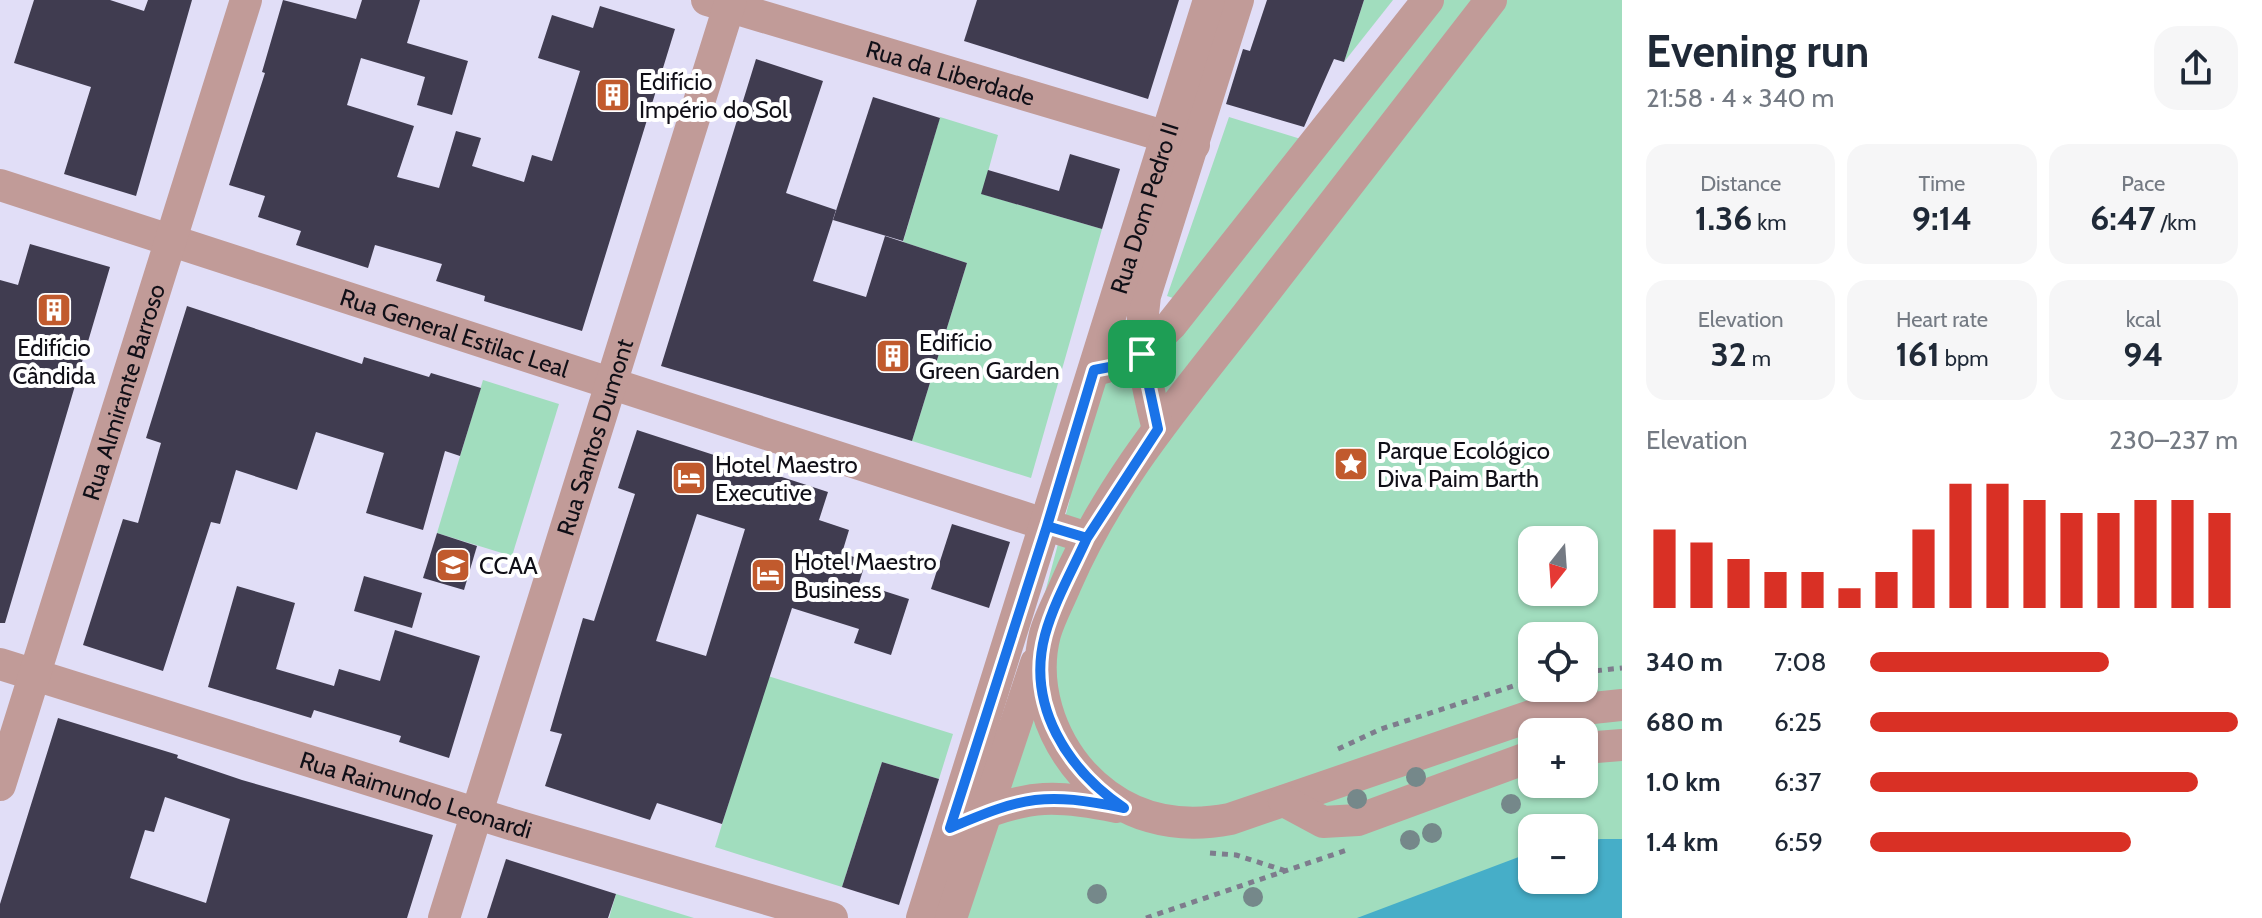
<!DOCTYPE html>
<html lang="en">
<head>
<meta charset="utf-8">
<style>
  :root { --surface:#fff; --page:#f6f6f7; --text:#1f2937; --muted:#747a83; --accent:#d93025 }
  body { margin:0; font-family:Cabin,sans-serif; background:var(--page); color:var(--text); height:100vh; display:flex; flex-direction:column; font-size:30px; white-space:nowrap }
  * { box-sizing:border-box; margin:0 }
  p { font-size:26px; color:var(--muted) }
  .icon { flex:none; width:44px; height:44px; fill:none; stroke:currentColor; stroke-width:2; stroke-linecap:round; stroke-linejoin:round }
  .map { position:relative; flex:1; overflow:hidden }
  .drawer { display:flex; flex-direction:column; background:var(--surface); width:640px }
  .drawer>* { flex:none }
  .needle { width:52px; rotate:197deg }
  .tools { position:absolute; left:1518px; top:526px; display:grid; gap:16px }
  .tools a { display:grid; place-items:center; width:80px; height:80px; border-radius:16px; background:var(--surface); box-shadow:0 2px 6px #0004; font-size:40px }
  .pin { position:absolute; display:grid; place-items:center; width:68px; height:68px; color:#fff; margin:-34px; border-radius:16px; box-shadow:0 4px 12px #0006 }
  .round { display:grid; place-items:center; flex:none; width:84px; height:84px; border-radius:24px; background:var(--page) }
  .summary { display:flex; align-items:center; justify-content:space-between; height:136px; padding:0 24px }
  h1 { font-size:44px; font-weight:700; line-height:60px }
  .stats { display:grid; grid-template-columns:repeat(3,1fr); gap:12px; height:136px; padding:8px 24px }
  .stats div { display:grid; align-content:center; border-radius:20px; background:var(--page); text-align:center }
  .stats b { font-size:34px; font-weight:700 }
  .stats small { font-size:22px; font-weight:400 }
  .stats p { font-size:22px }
  .chart { height:224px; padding:16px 24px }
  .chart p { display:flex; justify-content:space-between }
  .chart svg { width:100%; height:144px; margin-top:8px; stroke:var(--accent); stroke-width:6 }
  ul { padding:0 24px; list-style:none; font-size:26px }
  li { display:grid; grid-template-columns:128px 96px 1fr; align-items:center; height:60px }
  li i { height:20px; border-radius:10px; background:var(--accent) }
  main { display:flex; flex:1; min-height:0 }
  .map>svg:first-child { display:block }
</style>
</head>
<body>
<main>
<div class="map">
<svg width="1622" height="918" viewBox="0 0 1622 918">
  <rect width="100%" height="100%" fill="#e1def7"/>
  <g fill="#a1ddbe" fill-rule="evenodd">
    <polygon points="1364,0 1393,0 1344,62"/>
    <path d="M1420,0H1622V918H958L1070,499L1066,494L1099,389L1173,298L1167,296L1229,117L1304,140ZM1532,540H1584V592H1532ZM1532,636H1584V688H1532ZM1532,732H1584V784H1532ZM1532,828H1584V880H1532Z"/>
    <polygon points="940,117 998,135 982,194 1102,229 1031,478 912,441 967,263 903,242"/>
    <polygon points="483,380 559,404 512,556 437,533"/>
    <polygon points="768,676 953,734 939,779 882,762 842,887 715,847"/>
    <polygon points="616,894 694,918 609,918"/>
  </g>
  <polygon fill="#46aec8" points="1600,839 1622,839 1622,918 1357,918 1532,852 1532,880 1584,880 1584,842"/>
  <g fill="#403c50" fill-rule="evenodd">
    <polygon points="34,0 110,0 144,11 148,0 192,0 136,196 64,174 91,87 14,63"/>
    <polygon points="283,0 356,19 362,0 420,0 407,43 468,61 452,115 417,105 425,77 361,58 347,105 414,126 397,177 439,188 456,131 481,138 472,166 524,182 532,155 552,161 580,71 538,58 552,15 593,28 600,6 675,29 582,331 484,301 485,296 436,281 442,264 375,245 368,268 296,245 301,231 258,217 265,196 229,185 265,73 262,72"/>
    <polygon points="977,0 1179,0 1148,99 964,41"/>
    <polygon points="1267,0 1364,0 1344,62 1334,59 1304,127 1226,104 1243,49 1250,51"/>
    <polygon points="756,59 823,81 786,193 836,210 813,281 866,297 885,236 967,263 912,441 661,366"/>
    <polygon points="873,97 940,118 903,241 833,220"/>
    <polygon points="1070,154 1120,169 1102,229 981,194 988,170 1059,191"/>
    <polygon points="30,244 110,267 5,623 0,623 0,280 18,285"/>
    <polygon points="187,306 362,364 364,357 429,377 431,373 481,388 460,456 445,451 423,530 366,513 384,453 316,432 297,490 236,470 220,524 211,522 163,671 83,645 123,519 138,523 161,443 146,438"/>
    <path d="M637,430L828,492L819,520L849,530L842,553L866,561L859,583L909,599L891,655L854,643L859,629L792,608L722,824L657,803L650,820L545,786L562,734L550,731L583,618L594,621L635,494L618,488ZM697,514L745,529L706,656L656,641Z"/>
    <polygon points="952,524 1010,542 989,608 931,589"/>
    <polygon points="437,533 477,546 464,590 423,578"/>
    <polygon points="364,576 422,593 412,628 354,611"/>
    <polygon points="237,586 295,603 276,669 334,686 339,669 380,681 395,630 480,656 449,758 399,742 401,736 314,710 311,718 208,687"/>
    <path d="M58,718L178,755L177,758L242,780L433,835L407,918H0V904ZM165,797L230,819L206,903L130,878L145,830L154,832Z"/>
    <polygon points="882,762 939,779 899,905 842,887"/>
    <polygon points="506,859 616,894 608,918 487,918"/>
  </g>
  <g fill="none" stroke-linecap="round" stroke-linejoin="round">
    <g stroke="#7e7c8d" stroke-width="5" stroke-dasharray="6 6" stroke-linecap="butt">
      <polyline points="1584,672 1622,668"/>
      <polyline points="1338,749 1381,729 1532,680"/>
      <polyline points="1210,853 1236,855 1286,871"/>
      <polyline points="1146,918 1347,850"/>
    </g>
    <g stroke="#c19b98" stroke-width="32">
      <path id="s1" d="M707,0L1194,145"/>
      <path d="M1491,0C1410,105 1328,210 1247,315C1179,402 1110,482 1066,584C1059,601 1050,617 1045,634C1032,684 1050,737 1083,774C1123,817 1174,830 1230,819L1537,714L1622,705"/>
      <path id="s2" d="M0,185L1087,538"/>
      <path d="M1094,370C1129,363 1147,349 1171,325L1428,0"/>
      <path d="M1158,429C1146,384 1138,343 1145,296L1238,0"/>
      <path id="s3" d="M0,664L510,824L832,918"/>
      <polyline points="1584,748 1622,745"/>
      <path id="s4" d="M0,785L246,0"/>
      <polyline points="1284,801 1323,822 1358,820 1532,756"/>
      <path d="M972,818C1030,794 1057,795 1117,807"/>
      <path id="s5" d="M444,918L731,0"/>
      <path id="s6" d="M922,918L1209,0"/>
      <polyline points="951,918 1036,663"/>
    </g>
  </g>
  <g fill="#75888a">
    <circle cx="1416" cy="777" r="10"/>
    <circle cx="1357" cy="799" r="10"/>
    <circle cx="1511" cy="804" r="10"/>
    <circle cx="1432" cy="833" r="10"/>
    <circle cx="1410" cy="840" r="10"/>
    <circle cx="1097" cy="894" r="10"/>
    <circle cx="1253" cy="897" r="10"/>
  </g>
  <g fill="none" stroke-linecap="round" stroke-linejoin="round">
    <g stroke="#fff" stroke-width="16">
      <path id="route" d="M1142,354L1120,365L1094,370L1047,526L1087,538C1073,569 1054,602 1045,635C1026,706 1068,770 1124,808C1044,792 1025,796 950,828L1047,526L1087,538L1158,429L1142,354"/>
    </g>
    <use href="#route" stroke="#1a73e8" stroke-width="10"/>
  </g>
  <defs>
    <g id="building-square" transform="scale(1.8)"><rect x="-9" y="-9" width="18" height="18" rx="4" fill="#c15a2d" stroke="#fff"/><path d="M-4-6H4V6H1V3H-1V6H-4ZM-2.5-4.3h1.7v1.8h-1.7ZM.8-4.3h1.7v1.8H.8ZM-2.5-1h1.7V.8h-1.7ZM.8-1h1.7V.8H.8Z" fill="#fff"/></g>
    <g id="sight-square" transform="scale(1.8)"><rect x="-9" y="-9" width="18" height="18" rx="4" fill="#c15a2d" stroke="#fff"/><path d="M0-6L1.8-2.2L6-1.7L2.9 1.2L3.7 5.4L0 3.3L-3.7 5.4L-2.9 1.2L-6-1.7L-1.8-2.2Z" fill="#fff"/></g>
    <g id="hotel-square" transform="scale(1.8)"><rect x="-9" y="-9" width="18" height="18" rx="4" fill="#c15a2d" stroke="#fff"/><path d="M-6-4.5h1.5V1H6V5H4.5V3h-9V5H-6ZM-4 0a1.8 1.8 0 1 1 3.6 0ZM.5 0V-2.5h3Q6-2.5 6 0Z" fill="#fff"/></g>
    <g id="school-square" transform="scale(1.8)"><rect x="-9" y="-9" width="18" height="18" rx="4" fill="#c15a2d" stroke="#fff"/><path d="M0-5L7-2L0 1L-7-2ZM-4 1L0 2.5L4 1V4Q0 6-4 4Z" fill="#fff"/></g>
  </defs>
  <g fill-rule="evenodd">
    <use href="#building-square" x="613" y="95"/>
    <use href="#building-square" x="54" y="310"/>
    <use href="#building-square" x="893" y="356"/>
    <use href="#sight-square" x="1351" y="464"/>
    <use href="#hotel-square" x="689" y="478"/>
    <use href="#school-square" x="453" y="565"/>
    <use href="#hotel-square" x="768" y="575"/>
  </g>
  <g text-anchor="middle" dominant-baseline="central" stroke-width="8" stroke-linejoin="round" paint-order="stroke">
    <g font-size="24" fill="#100f17" stroke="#fff">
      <text stroke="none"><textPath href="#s1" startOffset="254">Rua da Liberdade</textPath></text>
      <text stroke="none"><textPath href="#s6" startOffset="744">Rua Dom Pedro II</textPath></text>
      <text stroke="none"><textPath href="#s2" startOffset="478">Rua General Estilac Leal</textPath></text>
      <text stroke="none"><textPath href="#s4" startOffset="412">Rua Almirante Barroso</textPath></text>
      <text stroke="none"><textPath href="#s5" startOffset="504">Rua Santos Dumont</textPath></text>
      <text stroke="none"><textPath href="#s3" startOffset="436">Rua Raimundo Leonardi</textPath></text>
    </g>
    <g font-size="24" fill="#100f17" stroke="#fff" text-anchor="start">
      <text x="639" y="81">Edifício<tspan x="639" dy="28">Império do Sol</tspan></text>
      <text x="919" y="342">Edifício<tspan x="919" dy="28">Green Garden</tspan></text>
      <text x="54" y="347" text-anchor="middle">Edifício<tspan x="54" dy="28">Cândida</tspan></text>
      <text x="1377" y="450">Parque Ecológico<tspan x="1377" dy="28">Diva Paim Barth</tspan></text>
      <text x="715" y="464">Hotel Maestro<tspan x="715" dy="28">Executive</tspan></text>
      <text x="794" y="561">Hotel Maestro<tspan x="794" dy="28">Business</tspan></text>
      <text x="479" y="565">CCAA</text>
    </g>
  </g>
</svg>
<div class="tools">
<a><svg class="needle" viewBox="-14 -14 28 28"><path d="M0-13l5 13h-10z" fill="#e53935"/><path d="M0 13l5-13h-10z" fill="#747a83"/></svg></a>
<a><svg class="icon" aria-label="locate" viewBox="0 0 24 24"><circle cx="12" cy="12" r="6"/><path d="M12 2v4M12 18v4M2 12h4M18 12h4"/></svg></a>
<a>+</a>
<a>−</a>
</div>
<div class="pin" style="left:1142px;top:354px;background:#1e9e55"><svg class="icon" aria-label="arrive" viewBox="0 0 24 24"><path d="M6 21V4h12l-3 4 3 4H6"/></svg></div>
</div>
<section class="drawer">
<div class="summary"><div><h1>Evening run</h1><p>21:58 · 4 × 340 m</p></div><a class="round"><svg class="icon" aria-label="share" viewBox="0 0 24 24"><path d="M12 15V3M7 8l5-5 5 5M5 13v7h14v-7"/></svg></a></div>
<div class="stats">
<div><p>Distance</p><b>1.36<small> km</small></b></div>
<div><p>Time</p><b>9:14</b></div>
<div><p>Pace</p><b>6:47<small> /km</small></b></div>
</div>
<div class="stats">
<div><p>Elevation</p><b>32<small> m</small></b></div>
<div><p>Heart rate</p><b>161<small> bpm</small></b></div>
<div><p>kcal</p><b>94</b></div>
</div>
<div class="chart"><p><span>Elevation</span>230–237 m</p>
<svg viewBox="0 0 160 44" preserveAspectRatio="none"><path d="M5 44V20M15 44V24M25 44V29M35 44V33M45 44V33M55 44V38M65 44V33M75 44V20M85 44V6M95 44V6M105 44V11M115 44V15M125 44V15M135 44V11M145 44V11M155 44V15"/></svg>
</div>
<ul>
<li><b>340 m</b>7:08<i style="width:65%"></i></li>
<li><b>680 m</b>6:25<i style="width:100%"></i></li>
<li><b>1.0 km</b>6:37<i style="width:89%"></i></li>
<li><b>1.4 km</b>6:59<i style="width:71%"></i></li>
</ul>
</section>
</main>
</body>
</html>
